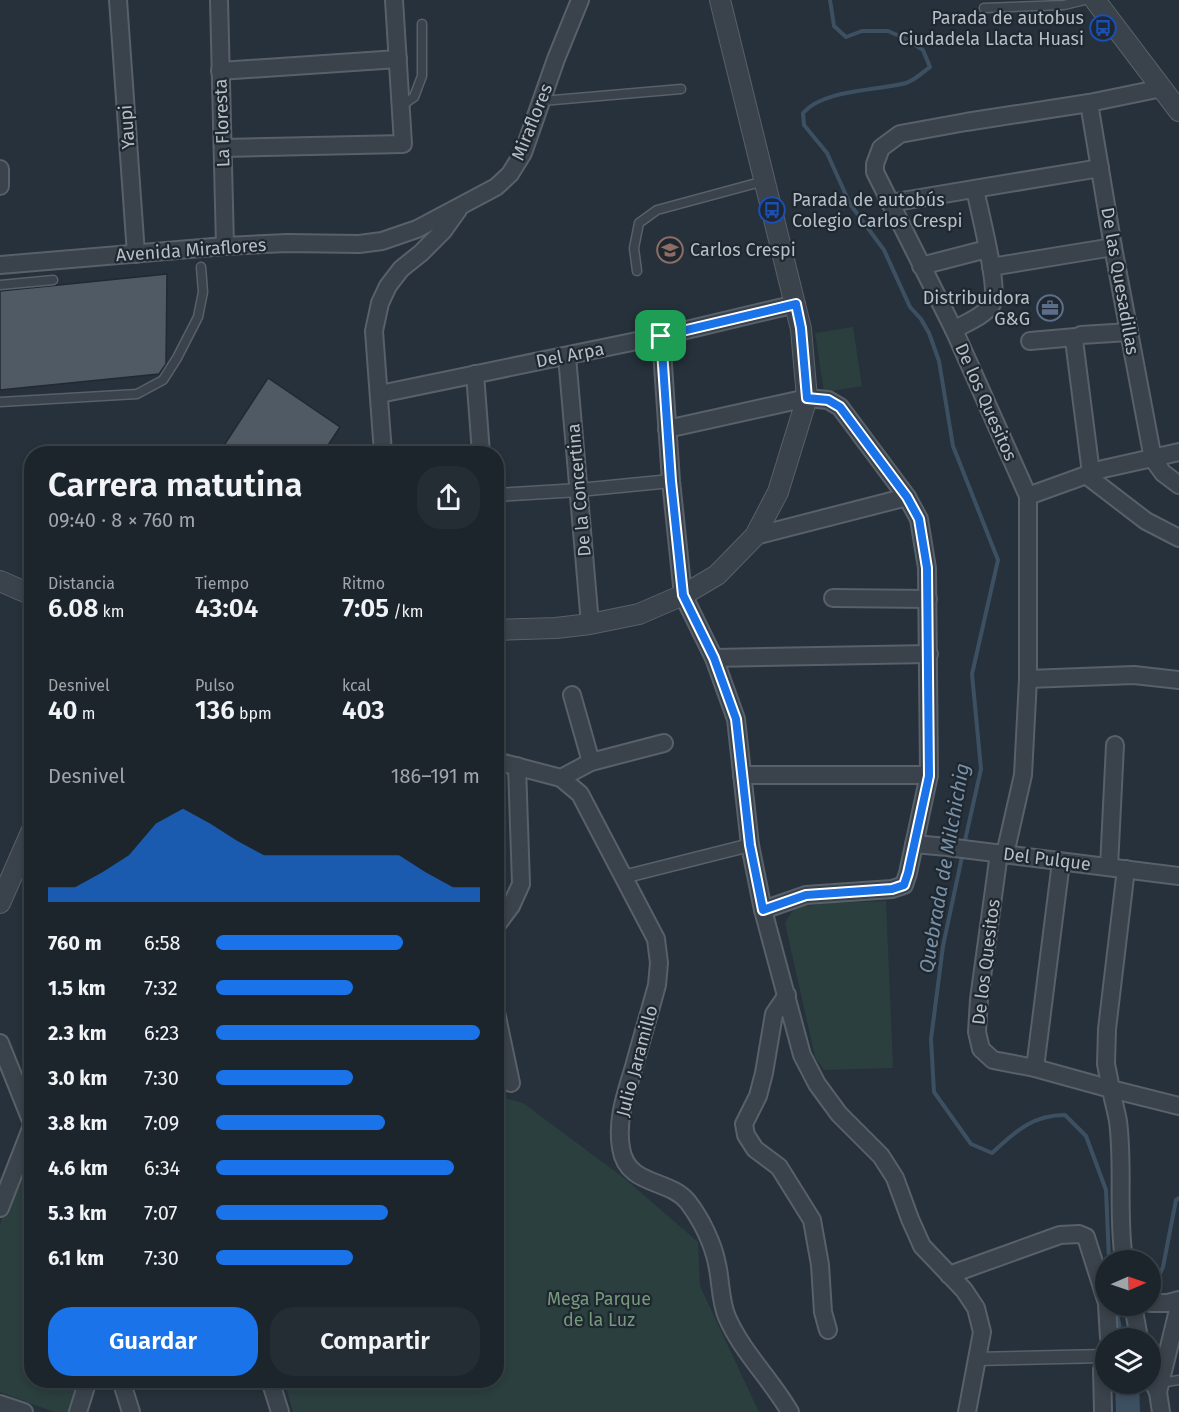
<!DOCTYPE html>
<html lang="es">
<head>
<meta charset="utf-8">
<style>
  :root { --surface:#1c252c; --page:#252d34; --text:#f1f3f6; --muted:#a0a5a9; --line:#3a4248; --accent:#1a73e8 }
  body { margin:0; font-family:"Fira Sans",sans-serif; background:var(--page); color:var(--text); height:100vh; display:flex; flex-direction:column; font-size:22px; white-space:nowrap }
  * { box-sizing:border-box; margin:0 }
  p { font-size:20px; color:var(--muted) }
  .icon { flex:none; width:33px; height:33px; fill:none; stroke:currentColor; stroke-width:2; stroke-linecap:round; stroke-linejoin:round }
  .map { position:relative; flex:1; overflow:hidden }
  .panel { position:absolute; left:24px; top:446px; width:480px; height:942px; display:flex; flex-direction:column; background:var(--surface); border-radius:24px; box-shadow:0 3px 9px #0003,0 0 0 2px var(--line) }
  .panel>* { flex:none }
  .needle { width:39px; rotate:88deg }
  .controls { position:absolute; left:1095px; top:1250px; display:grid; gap:12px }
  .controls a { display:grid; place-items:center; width:66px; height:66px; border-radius:50%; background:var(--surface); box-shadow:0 3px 9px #0003,0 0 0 2px var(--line); font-size:30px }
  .pin { position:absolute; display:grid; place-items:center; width:51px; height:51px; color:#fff; margin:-26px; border-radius:12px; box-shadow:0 3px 9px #0006 }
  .round { display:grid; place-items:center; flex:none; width:63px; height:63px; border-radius:24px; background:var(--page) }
  .overview { display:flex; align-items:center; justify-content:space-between; height:102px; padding:0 24px }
  h1 { font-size:33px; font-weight:600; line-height:45px }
  .figures { display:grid; grid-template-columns:repeat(3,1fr); gap:9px; height:102px; padding:6px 24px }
  .figures div { display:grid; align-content:center }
  .figures b { font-size:26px; font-weight:600 }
  .figures small { font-size:16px; font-weight:400 }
  .figures p { font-size:16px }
  .chart { height:168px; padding:12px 24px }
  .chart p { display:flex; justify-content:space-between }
  .chart svg { width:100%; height:108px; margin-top:6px; fill:var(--accent); opacity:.7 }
  .cta { display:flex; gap:12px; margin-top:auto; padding:12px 24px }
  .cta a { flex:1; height:69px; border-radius:24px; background:var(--accent); color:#fff; font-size:24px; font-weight:600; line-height:69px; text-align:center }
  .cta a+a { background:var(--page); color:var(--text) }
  ul { padding:0 24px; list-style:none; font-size:20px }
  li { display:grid; grid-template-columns:96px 72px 1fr; align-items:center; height:45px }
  li i { height:15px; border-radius:8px; background:var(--accent) }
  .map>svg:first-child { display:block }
</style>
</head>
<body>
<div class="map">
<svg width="1179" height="1412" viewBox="0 0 1179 1412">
  <rect width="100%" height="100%" fill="#26313b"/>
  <g fill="#2b3f3e">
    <polygon points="853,327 862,386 824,392 815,333"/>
    <polygon points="886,901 893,1068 824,1070 815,1057 785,923 795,907 830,903"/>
    <polygon points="497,1096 523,1103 624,1178 698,1242 700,1286 759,1412 293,1412 284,1380 496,1380"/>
    <polygon points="29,1147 32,1154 32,1380 79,1380 68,1412 54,1412 0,1392 0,1224"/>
  </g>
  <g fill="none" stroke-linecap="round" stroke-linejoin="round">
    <g stroke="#3d5062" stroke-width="4">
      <path d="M830,0L834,26L846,37L862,31H888L906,39L923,50L930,67C923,72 915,80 906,83C876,91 824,89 803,113L804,125L827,153L850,204L884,250L910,307L921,319L929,333L939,361L953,446L998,560L972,674L981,769L964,845"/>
      <path d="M963,852L943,946L931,1039L934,1092L971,1144L992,1153C1015,1132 1032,1115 1065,1115L1086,1136L1106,1190L1109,1260"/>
      <polyline points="1150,1296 1163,1267 1176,1200 1179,1198"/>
      <polyline points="1115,1305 1122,1338"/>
    </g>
    <polyline stroke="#3d5062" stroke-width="24" points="1127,1383 1128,1412"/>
  </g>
  <g fill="#505a65" stroke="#212932" stroke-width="1.5">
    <polygon points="167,274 166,364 159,374 0,390 0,291"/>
    <polygon points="268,378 340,427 323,453 219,453"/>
  </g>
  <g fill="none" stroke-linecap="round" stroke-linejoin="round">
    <g stroke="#586069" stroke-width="11">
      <g id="service">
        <polyline points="984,8 1064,5 1085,0"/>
        <polyline points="542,101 681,89"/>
        <polyline points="401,106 414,97 422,76 422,24"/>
        <polyline points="637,271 634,248 639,223 657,210 764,181"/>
        <polyline points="0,285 53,280"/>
        <polyline points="0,402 137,394 163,380 177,358 198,317 203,292 201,267"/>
        <polyline points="1161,1383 1179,1380"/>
      </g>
    </g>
    <g stroke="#586069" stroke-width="15">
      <g id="pedestrian">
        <polyline points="496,495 579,490 671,481"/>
        <polyline points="623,877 750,845"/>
        <polyline points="977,1359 1105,1356"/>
      </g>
    </g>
    <g stroke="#586069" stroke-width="20">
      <g id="minor">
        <polyline points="118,0 136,254"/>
        <polyline points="219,0 225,246"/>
        <polyline points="220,71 398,59"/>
        <polyline points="1089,103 1113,247 1153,459 1163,473 1179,485"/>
        <polyline points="224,148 403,144 394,0"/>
        <polyline points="0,169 0,186"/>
        <polyline points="890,203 1100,168"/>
        <polyline points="0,265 225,246 287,243 359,244 382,241 417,229 496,187 510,174 523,153 556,59 580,0"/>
        <polyline points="921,266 987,249"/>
        <polyline points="991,267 1113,247"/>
        <path d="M954,330C965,323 985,316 992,304C1000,288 979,210 975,189"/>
        <polyline points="661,336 671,481 683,595 714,658 736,719 750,845 763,910 802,1055 817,1084 839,1114 881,1156 895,1178 910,1219 922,1246 964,1290 976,1308 982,1332 967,1412"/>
        <polyline points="1030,341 1076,337"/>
        <polyline points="567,356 590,624"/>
        <polyline points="475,374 481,453"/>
        <polyline points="380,394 661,336 796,304"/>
        <polyline points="667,429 807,398 828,400 840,407 907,497 919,519 927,568 929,775 908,873 904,885 892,889 806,895 763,910"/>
        <polyline points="383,453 374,331 380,303 388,286 401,269 421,253 443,231 458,210"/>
        <polyline points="1091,473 1074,340 1081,335 1129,332"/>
        <polyline points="1086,475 1146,521 1179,538"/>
        <polyline points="1028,496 1103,469 1179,452"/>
        <polyline points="755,536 907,497"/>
        <polyline points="833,598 928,599"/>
        <polyline points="714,658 929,654"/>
        <polyline points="1028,679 1134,675 1179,680"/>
        <polyline points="572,695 591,762"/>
        <path d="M496,761L561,778L580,794L656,939L659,963L657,985C650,1011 642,1037 635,1063C627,1091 616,1118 621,1148C627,1187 669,1178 688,1202C701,1219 713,1243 717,1264C721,1281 720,1301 727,1317C742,1352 771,1379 790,1412"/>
        <polyline points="742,775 929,775"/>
        <polyline points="561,778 591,762 664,743"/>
        <polyline points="914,844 947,847 1179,876"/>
        <path d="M999,853L979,999L977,1032L981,1049L993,1060L1035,1068L1111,1089C1113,1100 1116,1110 1118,1121C1124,1167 1117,1214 1124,1260"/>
        <polyline points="1005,854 1023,775 1028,679 1028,496 954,330 875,172 875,164 881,148 900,134 966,122 1089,103 1162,88"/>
        <polyline points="17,865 32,871"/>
        <polyline points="1109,867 1115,745"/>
        <polyline points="1126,869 1107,1029 1106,1064 1111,1089 1179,1106"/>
        <polyline points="496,926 511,906 521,884 517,766"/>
        <polyline points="787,995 774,1014 764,1073 758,1096 744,1124 746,1135 755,1149 779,1167 812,1220 820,1265 823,1312 828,1330"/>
        <polyline points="496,1012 511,1083"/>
        <polyline points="0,1043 32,1123"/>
        <polyline points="1035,1068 1061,862"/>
        <polyline points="0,1208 32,1126"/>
        <polyline points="949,1275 1060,1235 1079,1234 1086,1237 1106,1300"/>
        <polyline points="1150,1303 1168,1303 1179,1300"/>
        <polyline points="1107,1305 1109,1338"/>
        <polyline points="1133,1305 1139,1338"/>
        <polyline points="1150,1377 1158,1392 1179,1306"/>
        <polyline points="121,1380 131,1412"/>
        <polyline points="270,1380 280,1412"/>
        <polyline points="1158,1392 1161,1412"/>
        <polyline points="0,1404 24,1412"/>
        <polyline points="1103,1411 1102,1370 1106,1354"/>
        <polyline points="78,1412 88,1380"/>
      </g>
    </g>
    <g stroke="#586069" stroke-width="22">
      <g id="tertiary">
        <polyline points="1095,0 1179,111"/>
        <polyline points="0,581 32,595"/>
        <polyline points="496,630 556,628 590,624 639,614 683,595 717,575 755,536 778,492 807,398 801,329 720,0"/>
        <polyline points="0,903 32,830"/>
      </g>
    </g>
    <use href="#service" stroke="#3a424b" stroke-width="8"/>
    <use href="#pedestrian" stroke="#3a424b" stroke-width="12"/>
    <use href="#minor" stroke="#3a424b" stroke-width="16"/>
    <use href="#tertiary" stroke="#3a424b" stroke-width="20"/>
  </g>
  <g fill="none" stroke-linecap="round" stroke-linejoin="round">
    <g stroke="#fff" stroke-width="12">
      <polygon id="route" points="796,304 801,328 807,398 828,400 840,407 907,497 919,519 927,568 929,776 908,873 904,885 892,889 806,895 763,910 750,845 736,719 714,658 683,595 671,481 661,336"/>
    </g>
    <use href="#route" stroke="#1a73e8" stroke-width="8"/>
  </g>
  <defs>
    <g id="bus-ring" transform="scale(1.35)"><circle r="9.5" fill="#1f2730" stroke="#1a4fb4" stroke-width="1.5"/><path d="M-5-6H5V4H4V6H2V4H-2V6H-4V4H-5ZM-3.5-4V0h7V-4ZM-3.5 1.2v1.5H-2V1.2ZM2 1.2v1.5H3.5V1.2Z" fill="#1a4fb4"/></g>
    <g id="school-ring" transform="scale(1.35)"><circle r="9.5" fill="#1f2730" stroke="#8d6e63" stroke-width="1.5"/><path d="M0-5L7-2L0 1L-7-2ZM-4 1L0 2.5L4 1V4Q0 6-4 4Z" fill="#8d6e63"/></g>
    <g id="office-ring" transform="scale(1.35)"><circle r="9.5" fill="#1f2730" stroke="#5c6f8a" stroke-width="1.5"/><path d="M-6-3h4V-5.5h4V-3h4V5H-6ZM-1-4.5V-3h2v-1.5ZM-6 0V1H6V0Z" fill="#5c6f8a"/></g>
  </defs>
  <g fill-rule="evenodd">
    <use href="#bus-ring" x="1103" y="28"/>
    <use href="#bus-ring" x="772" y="210"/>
    <use href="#school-ring" x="670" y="250"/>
    <use href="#office-ring" x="1050" y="308"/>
  </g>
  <g text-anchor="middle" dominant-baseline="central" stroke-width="4.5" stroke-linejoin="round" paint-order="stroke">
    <g font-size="18" fill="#b6bec6" stroke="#1f2730" text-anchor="end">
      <text x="1084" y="18">Parada de autobus<tspan x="1084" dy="21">Ciudadela Llacta Huasi</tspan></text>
      <text x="792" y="200" text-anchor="start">Parada de autobús<tspan x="792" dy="21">Colegio Carlos Crespi</tspan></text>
      <text x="690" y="250" text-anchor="start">Carlos Crespi</text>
      <text x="1030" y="298">Distribuidora<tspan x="1030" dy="21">G&amp;G</tspan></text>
    </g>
    <g font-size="18" fill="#b6bec6" stroke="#1f2730">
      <text transform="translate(532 122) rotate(-68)">Miraflores</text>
      <text transform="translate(222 123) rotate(-92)">La Floresta</text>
      <text transform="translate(127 127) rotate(-94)">Yaupi</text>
      <text transform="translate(191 250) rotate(-4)">Avenida Miraflores</text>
      <text transform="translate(1120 281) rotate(80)">De las Quesadillas</text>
      <text transform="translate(570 355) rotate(-11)">Del Arpa</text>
      <text transform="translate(986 402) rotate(66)">De los Quesitos</text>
      <text transform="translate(579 490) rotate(-95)">De la Concertina</text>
      <text transform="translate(1047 859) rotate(7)">Del Pulque</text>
      <text transform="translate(986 962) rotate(-83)">De los Quesitos</text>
      <text transform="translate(637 1061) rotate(-75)">Julio Jaramillo</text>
    </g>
    <g font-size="18" fill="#769a7c" stroke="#1f2730">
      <text x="599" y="1299">Mega Parque<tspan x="599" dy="21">de la Luz</tspan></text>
    </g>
    <g font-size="20" font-style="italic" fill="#7991a7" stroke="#1f2730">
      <text transform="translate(944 868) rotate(-80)">Quebrada de Milchichig</text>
    </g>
  </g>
</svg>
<div class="controls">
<a><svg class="needle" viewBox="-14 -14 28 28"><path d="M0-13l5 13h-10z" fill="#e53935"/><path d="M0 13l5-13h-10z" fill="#a0a5a9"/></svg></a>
<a><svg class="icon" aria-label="layers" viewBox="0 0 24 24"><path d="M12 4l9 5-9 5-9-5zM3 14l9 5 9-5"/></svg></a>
</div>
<div class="pin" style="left:661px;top:336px;background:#1e9e55"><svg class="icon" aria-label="arrive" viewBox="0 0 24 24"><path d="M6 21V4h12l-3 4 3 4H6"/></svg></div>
<section class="panel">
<div class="overview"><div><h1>Carrera matutina</h1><p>09:40 · 8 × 760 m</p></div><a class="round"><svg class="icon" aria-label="share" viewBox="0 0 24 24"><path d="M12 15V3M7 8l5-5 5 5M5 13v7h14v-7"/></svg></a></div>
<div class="figures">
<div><p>Distancia</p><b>6.08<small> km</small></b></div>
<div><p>Tiempo</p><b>43:04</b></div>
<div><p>Ritmo</p><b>7:05<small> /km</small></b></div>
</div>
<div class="figures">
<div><p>Desnivel</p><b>40<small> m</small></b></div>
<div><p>Pulso</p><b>136<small> bpm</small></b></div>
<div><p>kcal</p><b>403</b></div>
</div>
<div class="chart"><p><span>Desnivel</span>186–191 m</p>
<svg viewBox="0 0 160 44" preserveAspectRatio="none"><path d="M0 44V38L10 38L20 32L30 25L40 12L50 6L60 12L70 19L80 25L90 25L100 25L110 25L120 25L130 25L140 32L150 38L160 38V44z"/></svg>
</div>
<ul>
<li><b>760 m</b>6:58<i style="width:71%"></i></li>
<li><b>1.5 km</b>7:32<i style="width:52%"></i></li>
<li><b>2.3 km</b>6:23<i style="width:100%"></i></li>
<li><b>3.0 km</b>7:30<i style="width:52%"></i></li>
<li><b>3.8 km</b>7:09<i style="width:64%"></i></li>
<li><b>4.6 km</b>6:34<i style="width:90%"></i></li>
<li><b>5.3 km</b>7:07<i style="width:65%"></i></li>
<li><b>6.1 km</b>7:30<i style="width:52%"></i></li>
</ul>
<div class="cta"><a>Guardar</a><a>Compartir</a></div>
</section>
</div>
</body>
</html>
